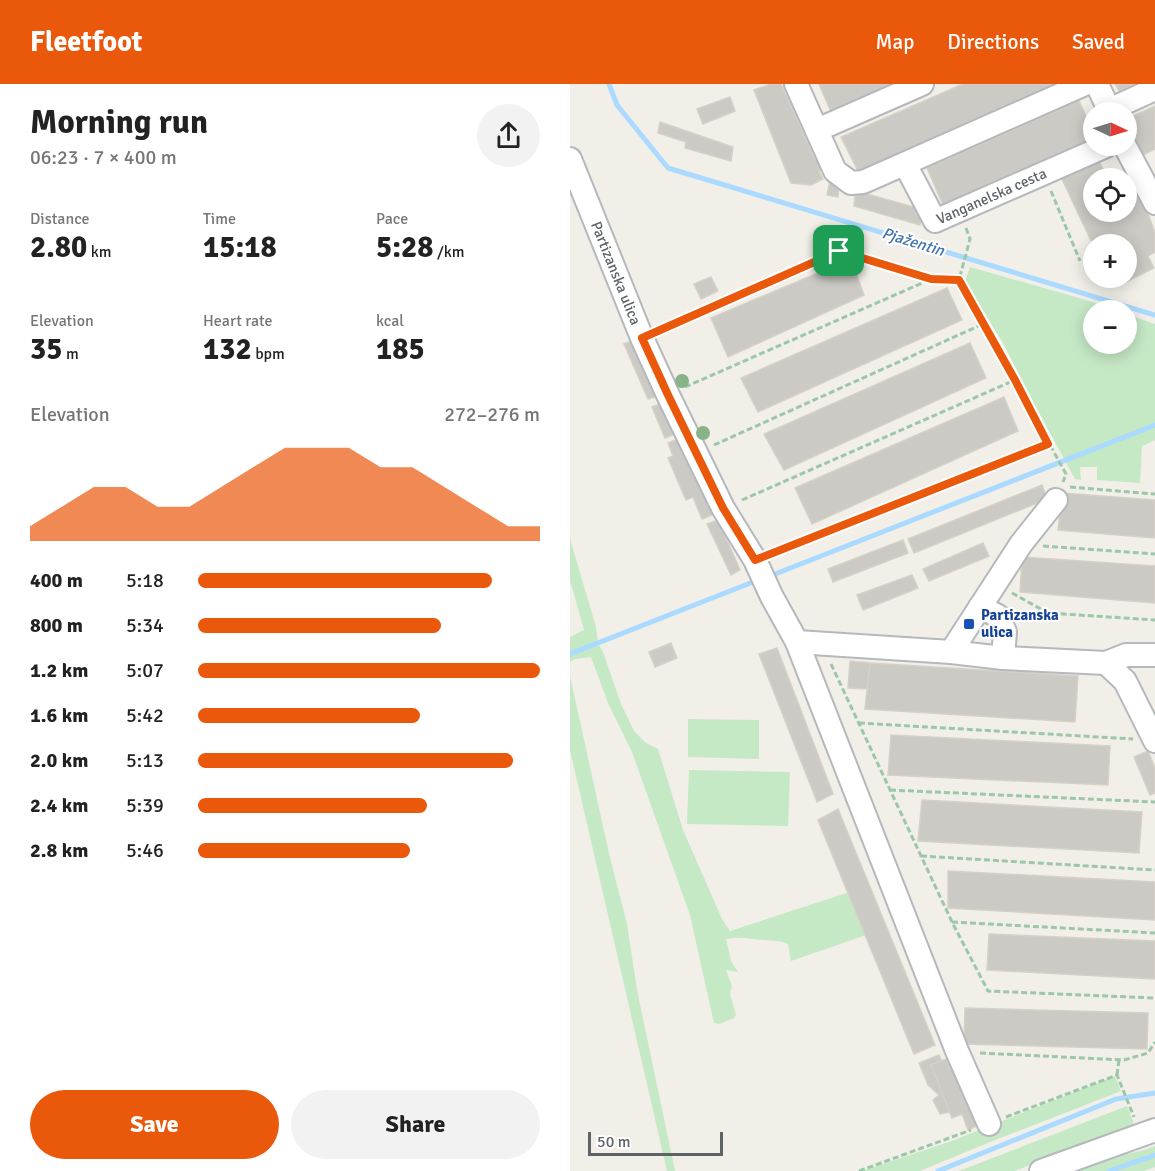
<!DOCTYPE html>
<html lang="en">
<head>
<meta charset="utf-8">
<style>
  :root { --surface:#fff; --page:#f2f2f2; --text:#222; --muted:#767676; --accent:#ea580c }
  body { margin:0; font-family:Signika,sans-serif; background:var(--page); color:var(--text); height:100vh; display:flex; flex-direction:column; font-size:22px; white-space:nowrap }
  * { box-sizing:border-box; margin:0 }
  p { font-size:20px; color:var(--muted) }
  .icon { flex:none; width:33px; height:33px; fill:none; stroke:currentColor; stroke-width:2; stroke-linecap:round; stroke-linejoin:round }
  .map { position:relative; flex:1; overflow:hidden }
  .side { display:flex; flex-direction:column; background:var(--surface); width:570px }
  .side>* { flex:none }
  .needle { width:39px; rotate:94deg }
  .controls { position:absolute; left:513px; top:18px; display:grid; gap:12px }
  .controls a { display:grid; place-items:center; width:54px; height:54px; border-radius:50%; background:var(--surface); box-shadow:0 3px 15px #0003; font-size:30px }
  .scale { position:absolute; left:18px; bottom:15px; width:135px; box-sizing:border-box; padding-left:6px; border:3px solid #5f6368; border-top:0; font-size:16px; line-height:21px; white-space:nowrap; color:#5f6368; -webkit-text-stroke:4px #fff; paint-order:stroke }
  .pin { position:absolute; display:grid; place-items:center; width:51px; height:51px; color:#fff; margin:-26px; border-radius:12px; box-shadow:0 3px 9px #0006 }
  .round { display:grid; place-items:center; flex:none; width:63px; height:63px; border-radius:32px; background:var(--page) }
  .headline { display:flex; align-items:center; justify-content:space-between; height:102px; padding:0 30px }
  h1 { font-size:33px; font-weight:700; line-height:45px }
  .stats { display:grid; grid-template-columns:repeat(3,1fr); gap:9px; height:102px; padding:6px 30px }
  .stats div { display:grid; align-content:center }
  .stats b { font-size:30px; font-weight:700 }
  .stats small { font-size:16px; font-weight:400 }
  .stats p { font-size:16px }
  .chart { height:168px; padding:12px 30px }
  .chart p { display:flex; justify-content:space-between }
  .chart svg { width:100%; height:108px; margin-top:6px; fill:var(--accent); opacity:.7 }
  .primary-button { display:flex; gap:12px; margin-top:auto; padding:12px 30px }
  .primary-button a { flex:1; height:69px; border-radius:36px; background:var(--accent); color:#fff; font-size:24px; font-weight:700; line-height:69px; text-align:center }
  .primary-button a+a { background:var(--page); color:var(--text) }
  ul { padding:0 30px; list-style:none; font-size:20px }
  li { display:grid; grid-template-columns:96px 72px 1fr; align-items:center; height:45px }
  li i { height:15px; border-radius:8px; background:var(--accent) }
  header { display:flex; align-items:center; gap:36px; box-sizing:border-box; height:84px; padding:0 30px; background:var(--accent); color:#fff }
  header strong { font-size:28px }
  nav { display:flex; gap:33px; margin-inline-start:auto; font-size:21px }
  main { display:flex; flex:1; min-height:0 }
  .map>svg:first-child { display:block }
</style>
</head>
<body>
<header>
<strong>Fleetfoot</strong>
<nav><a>Map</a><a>Directions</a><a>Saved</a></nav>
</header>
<main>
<section class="side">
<div class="headline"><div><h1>Morning run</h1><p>06:23 · 7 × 400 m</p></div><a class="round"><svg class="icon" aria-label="share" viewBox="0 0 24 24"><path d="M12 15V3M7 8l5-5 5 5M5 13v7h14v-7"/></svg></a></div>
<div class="stats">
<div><p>Distance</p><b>2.80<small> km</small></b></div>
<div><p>Time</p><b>15:18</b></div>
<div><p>Pace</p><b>5:28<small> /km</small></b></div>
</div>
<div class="stats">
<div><p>Elevation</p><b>35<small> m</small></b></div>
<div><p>Heart rate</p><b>132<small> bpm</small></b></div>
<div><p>kcal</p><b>185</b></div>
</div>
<div class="chart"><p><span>Elevation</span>272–276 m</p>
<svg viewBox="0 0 160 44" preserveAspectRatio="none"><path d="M0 44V38L10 30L20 22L30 22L40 30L50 30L60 22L70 14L80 6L90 6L100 6L110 14L120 14L130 22L140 30L150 38L160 38V44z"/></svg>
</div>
<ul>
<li><b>400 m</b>5:18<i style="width:86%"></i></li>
<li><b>800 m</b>5:34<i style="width:71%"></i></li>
<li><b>1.2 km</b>5:07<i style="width:100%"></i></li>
<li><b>1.6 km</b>5:42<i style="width:65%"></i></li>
<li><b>2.0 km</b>5:13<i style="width:92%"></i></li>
<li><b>2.4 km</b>5:39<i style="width:67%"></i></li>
<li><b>2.8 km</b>5:46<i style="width:62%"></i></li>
</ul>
<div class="primary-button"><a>Save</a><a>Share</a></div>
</section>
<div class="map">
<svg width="585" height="1087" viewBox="0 0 585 1087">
  <rect width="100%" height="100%" fill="#f1efe8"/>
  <g fill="#c5e8c5">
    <polygon points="400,183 516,216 546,226 524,226 524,260 556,260 557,230 585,240 585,356 572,362 570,399 527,396 527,383 510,383 511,396 505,395 467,325 433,259 395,197"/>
    <path d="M0,455L26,543L28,559L33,568L51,620L64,647L76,659L88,665L113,746L152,835L160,847L283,807L299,850L221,877L218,860C210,856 203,857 194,856C180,855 171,852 156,855L161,877L168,888L156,886L162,902L160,910L166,931L164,934L149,940L144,939L120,831L62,668L38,619L21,573L5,575L0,578V553L14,546L0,496Z"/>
    <polygon points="0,592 40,774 57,840 67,906 105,1087 97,1087 0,666"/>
    <polygon points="118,635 189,636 189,675 118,673"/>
    <polygon points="119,686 220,688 218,742 117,740"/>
    <polygon points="545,992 551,1007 420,1058 350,1087 292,1087 382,1057"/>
    <polygon points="557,1022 564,1040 445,1087 389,1087"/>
    <polygon points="585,1062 585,1083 574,1087 493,1087 515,1079 571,1067"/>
  </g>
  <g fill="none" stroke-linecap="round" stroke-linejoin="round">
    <g stroke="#aadaff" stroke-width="5">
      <polyline points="39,0 47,21 98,84 585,231"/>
      <polyline points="200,492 585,341"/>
      <polyline points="0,570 188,496"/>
      <polyline points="368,1087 546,1015 585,1009"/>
      <polyline points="539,1087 585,1071"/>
    </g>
  </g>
  <g fill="#cccac5" stroke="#d6d1c6" stroke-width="1.5">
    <polygon points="201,0 211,0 245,75 250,72 255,84 249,87 253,95 241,101 221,99 184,6"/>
    <polygon points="249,0 329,0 262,30"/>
    <polygon points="393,0 488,0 289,89 271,53"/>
    <polygon points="545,0 563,0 549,7"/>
    <polygon points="160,13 165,27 133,40 127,25"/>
    <polygon points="509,17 524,49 524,54 373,121 357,84"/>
    <polygon points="585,22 585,65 571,72 556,41 556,35"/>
    <polygon points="90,38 163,63 161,77 115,64 116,58 88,49"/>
    <polygon points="529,77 537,94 524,94 524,128 556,128 556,117 571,110 585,149 585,168 578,172 584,184 552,200 549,194 556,194 556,160 524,160 524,163 491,93"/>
    <polygon points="260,97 269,99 268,113 257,111"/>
    <polygon points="290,108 347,124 345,130 352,132 350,141 284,122 285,112"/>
    <polygon points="281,175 294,211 158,273 141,234"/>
    <polygon points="141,193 148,207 131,215 124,200"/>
    <polygon points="377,204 392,236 188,328 171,294"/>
    <polygon points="67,255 91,311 78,315 54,260"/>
    <polygon points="400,259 416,294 214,386 194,350"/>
    <polygon points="434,313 448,347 242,440 225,404"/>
    <polygon points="94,319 107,349 95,354 82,323"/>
    <polygon points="110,354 144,430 132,435 123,413 116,416 98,374 103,372 98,359"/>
    <polygon points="472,401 477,415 344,469 338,455"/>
    <polygon points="492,409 585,416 585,454 488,446"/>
    <polygon points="148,436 170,486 161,491 137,440"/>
    <polygon points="333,456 338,469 263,498 258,485"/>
    <polygon points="413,459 419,472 359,497 353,485"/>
    <polygon points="452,473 585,482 585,519 450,508"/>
    <polygon points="342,491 348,504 293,526 287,511"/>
    <polygon points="101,559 107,574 85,583 79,568"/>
    <polygon points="207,564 263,710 247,718 189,570"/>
    <polygon points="280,577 300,579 297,605 278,604"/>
    <polygon points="300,579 508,592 505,638 295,625"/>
    <polygon points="321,651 540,662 538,701 318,691"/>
    <polygon points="578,667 585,684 585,709 580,711 564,673"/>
    <polygon points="352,716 572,728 569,769 348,757"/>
    <polygon points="268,725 365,961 344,970 248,736"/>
    <polygon points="378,787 585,798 585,836 378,824"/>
    <polygon points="419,850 585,857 585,895 417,886"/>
    <polygon points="395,924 578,929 577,965 394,960"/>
    <polygon points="369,971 393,1026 370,1030 363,1016 369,1011 358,1001 349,979"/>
    <polygon points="376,975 380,984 386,982 409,1041 398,1046 392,1030 382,1034 361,981"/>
  </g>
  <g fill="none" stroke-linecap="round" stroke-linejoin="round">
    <g stroke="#b5b8bc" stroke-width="26">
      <g id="minor">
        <polyline points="226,0 265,87 281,99 293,98 309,91 515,0"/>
        <polyline points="527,0 540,28"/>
        <polyline points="539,26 585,5"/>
        <polyline points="247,46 352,0"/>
        <polyline points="555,62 585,119"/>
        <path id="s1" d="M0,75L72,254L98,311L153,424L185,476L202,513L227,558L381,568L433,574L536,579L556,571H585"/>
        <path id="s2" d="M335,80L365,137L536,62"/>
        <polyline points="410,523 428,532 435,548 433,574"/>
        <polyline points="227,558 387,967 419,1040"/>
        <polyline points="381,568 451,460 486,416"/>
        <polyline points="536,579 555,597 585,657"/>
        <polyline points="471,1087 585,1046"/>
      </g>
    </g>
    <g stroke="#9cc7a9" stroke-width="3" stroke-dasharray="6 3" stroke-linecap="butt">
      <polyline points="481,107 510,177"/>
      <polyline points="396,144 400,155 389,196 496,390 493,398"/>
      <polyline points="91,245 269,167 361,195 389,196"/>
      <polyline points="115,303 359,196"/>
      <polyline points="144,361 413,240"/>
      <polyline points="500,403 585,410"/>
      <polyline points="172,416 445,296"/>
      <polyline points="473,462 585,470"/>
      <polyline points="204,469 478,360"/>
      <polyline points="442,509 478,529 585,536"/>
      <polyline points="261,580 382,838 418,907 585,914"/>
      <polyline points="289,639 563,655"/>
      <polyline points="320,706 585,718"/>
      <polyline points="351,772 585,786"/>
      <polyline points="382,838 585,849"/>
      <polyline points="410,969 554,976 578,969 585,958"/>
      <polyline points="547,991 549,976"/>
      <polyline points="436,1033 547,991 564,1033"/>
      <polyline points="289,1087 401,1046"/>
    </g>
    <use href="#minor" stroke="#fff" stroke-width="22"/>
  </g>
  <g fill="#89b387">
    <circle cx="112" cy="297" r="7"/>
    <circle cx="133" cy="349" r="7"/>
  </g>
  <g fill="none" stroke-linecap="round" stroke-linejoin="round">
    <g stroke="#fff" stroke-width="12">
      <polygon id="route" points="269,167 361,195 389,196 445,296 478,360 185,476 153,424 98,311 72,254"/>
    </g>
    <use href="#route" stroke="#ea580c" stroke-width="8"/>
  </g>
  <rect fill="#1a4fb4" stroke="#fff" stroke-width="2" x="393" y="534" width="12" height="12" rx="3"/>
  <g text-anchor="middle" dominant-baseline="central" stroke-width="4.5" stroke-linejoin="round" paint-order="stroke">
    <g font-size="15" fill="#5f6368" stroke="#fff">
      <text stroke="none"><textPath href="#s2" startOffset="126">Vanganelska cesta</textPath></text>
      <text stroke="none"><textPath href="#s1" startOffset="123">Partizanska ulica</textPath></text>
    </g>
    <g font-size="15" font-weight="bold" fill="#164399" stroke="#fff" text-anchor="start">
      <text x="411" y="531">Partizanska<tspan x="411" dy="17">ulica</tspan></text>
    </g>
    <g font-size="16" font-style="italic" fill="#4174aa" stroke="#fff">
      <text transform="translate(343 158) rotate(17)">Pjažentin</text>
    </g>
  </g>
</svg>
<div class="controls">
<a><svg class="needle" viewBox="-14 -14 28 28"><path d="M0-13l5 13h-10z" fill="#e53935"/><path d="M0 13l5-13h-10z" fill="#767676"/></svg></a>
<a><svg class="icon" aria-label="locate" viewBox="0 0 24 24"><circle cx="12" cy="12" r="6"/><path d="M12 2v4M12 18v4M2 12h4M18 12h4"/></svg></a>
<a>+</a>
<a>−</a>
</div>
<div class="scale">50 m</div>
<div class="pin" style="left:269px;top:167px;background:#1e9e55"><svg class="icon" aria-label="arrive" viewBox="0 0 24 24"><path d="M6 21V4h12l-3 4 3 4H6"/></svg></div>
</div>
</main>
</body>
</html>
